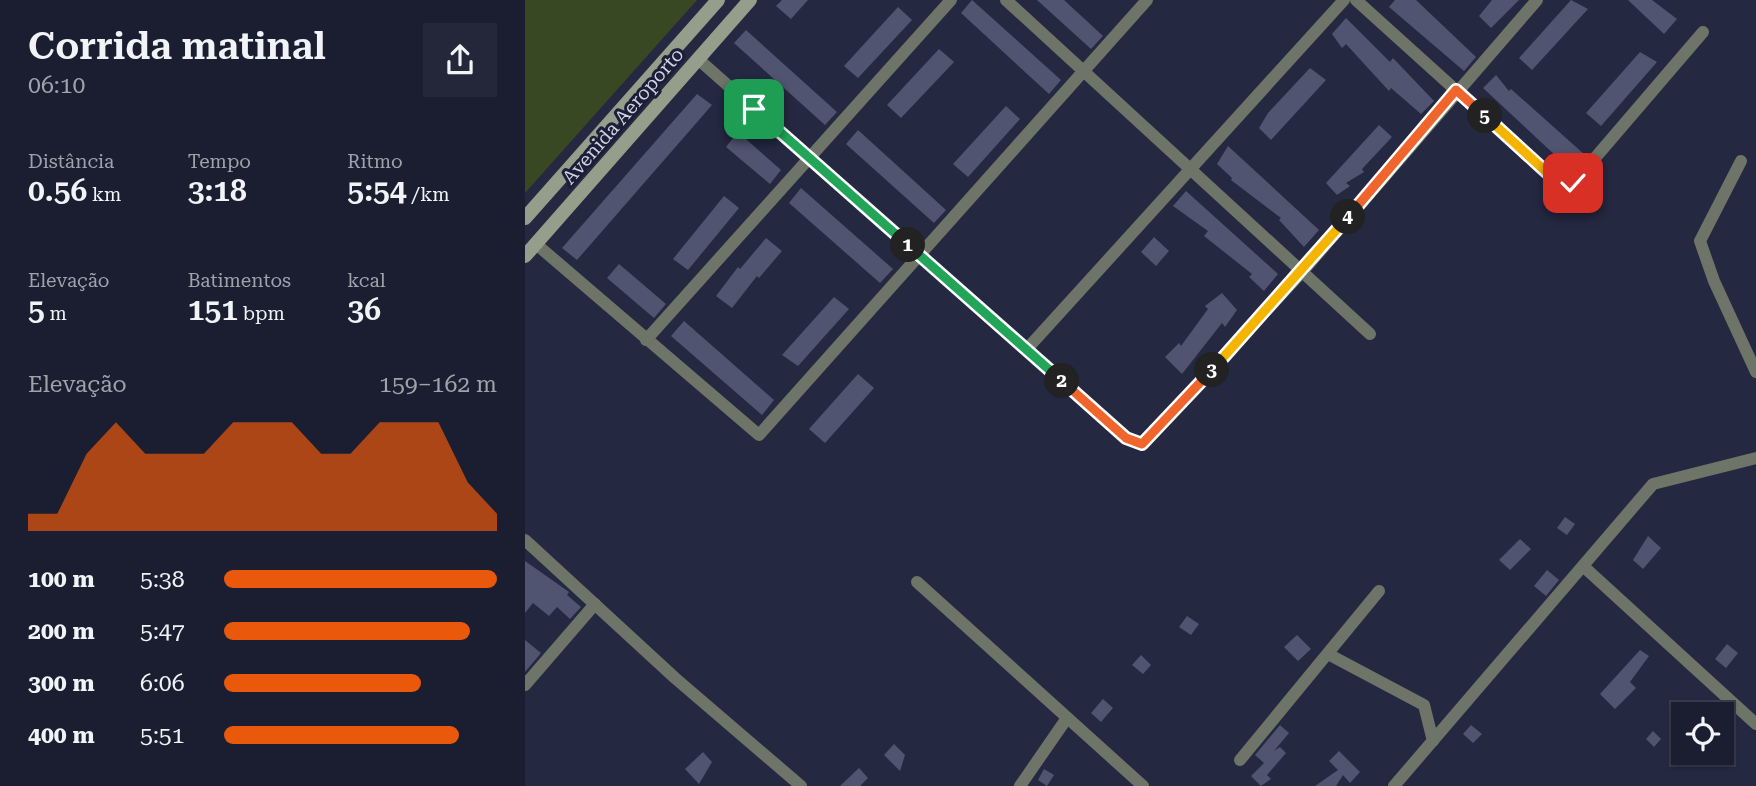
<!DOCTYPE html>
<html lang="pt">
<head>
<meta charset="utf-8">
<style>
  :root { --surface:#1b1e31; --page:#242739; --text:#f1f3f6; --muted:#a0a2ab; --line:#393c4d; --accent:#ea580c }
  body { margin:0; font-family:"Roboto Serif",serif; background:var(--page); color:var(--text); height:100vh; display:flex; flex-direction:column; font-size:26px; white-space:nowrap }
  * { box-sizing:border-box; margin:0 }
  p { font-size:23px; color:var(--muted) }
  .icon { flex:none; width:38px; height:38px; fill:none; stroke:currentColor; stroke-width:2; stroke-linecap:round; stroke-linejoin:round }
  .map { position:relative; flex:1; overflow:hidden }
  .drawer { display:flex; flex-direction:column; background:var(--surface); width:525px }
  .drawer>* { flex:none }
  .controls { position:absolute; left:1146px; top:702px; display:grid; gap:14px }
  .controls a { display:grid; place-items:center; width:63px; height:63px; border-radius:0px; background:var(--surface); box-shadow:0 2px 5px #0004,0 0 0 2px var(--line); font-size:35px }
  .pin { position:absolute; display:grid; place-items:center; width:60px; height:60px; color:#fff; margin:-30px; border-radius:14px; box-shadow:0 4px 10px #0006 }
  .km { position:absolute; width:35px; height:35px; margin:-18px; border-radius:50%; background:#222; color:#fff; font-size:19px; line-height:35px; text-align:center }
  .round { display:grid; place-items:center; flex:none; width:74px; height:74px; border-radius:0px; background:var(--page) }
  .headline { display:flex; align-items:center; justify-content:space-between; height:119px; padding:0 28px }
  h1 { font-size:38px; font-weight:600; line-height:52px }
  .metrics { display:grid; grid-template-columns:repeat(3,1fr); gap:10px; height:119px; padding:7px 28px }
  .metrics div { display:grid; align-content:center }
  .metrics b { font-size:30px; font-weight:600 }
  .metrics small { font-size:19px; font-weight:400 }
  .metrics p { font-size:19px }
  .chart { height:196px; padding:14px 28px }
  .chart p { display:flex; justify-content:space-between }
  .chart svg { width:100%; height:126px; margin-top:7px; fill:var(--accent); opacity:.7 }
  ul { padding:0 28px; list-style:none; font-size:23px }
  li { display:grid; grid-template-columns:112px 84px 1fr; align-items:center; height:52px }
  li i { height:18px; border-radius:9px; background:var(--accent) }
  main { display:flex; flex:1; min-height:0 }
  .map>svg:first-child { display:block }
</style>
</head>
<body>
<main>
<section class="drawer">
<div class="headline"><div><h1>Corrida matinal</h1><p>06:10</p></div><a class="round"><svg class="icon" aria-label="share" viewBox="0 0 24 24"><path d="M12 15V3M7 8l5-5 5 5M5 13v7h14v-7"/></svg></a></div>
<div class="metrics">
<div><p>Distância</p><b>0.56<small> km</small></b></div>
<div><p>Tempo</p><b>3:18</b></div>
<div><p>Ritmo</p><b>5:54<small> /km</small></b></div>
</div>
<div class="metrics">
<div><p>Elevação</p><b>5<small> m</small></b></div>
<div><p>Batimentos</p><b>151<small> bpm</small></b></div>
<div><p>kcal</p><b>36</b></div>
</div>
<div class="chart"><p><span>Elevação</span>159–162 m</p>
<svg viewBox="0 0 160 44" preserveAspectRatio="none"><path d="M0 44V38L10 38L20 17L30 6L40 17L50 17L60 17L70 6L80 6L90 6L100 17L110 17L120 6L130 6L140 6L150 27L160 38V44z"/></svg>
</div>
<ul>
<li><b>100 m</b>5:38<i style="width:100%"></i></li>
<li><b>200 m</b>5:47<i style="width:90%"></i></li>
<li><b>300 m</b>6:06<i style="width:72%"></i></li>
<li><b>400 m</b>5:51<i style="width:86%"></i></li>
</ul>
</section>
<div class="map">
<svg width="1231" height="786" viewBox="0 0 1231 786">
  <rect width="100%" height="100%" fill="#242841"/>
  <polygon fill="#374822" points="0,0 172,0 0,193"/>
  <g fill="#505470">
    <polygon points="257,0 283,0 266,19 251,6"/>
    <polygon points="447,0 536,80 524,94 436,13"/>
    <polygon points="512,0 539,0 578,36 566,49"/>
    <polygon points="870,0 891,0 951,57 939,71 864,7"/>
    <polygon points="967,0 994,0 966,28 954,16"/>
    <polygon points="1046,0 1063,9 1007,70 994,58"/>
    <polygon points="1103,0 1127,0 1152,19 1139,34"/>
    <polygon points="373,7 387,20 333,78 319,66"/>
    <polygon points="821,18 865,62 868,58 909,101 896,114 866,88 864,91 821,44 817,48 807,34"/>
    <polygon points="221,30 312,112 300,125 209,43"/>
    <polygon points="414,49 429,62 376,118 362,105"/>
    <polygon points="1115,52 1132,62 1076,126 1061,113"/>
    <polygon points="785,68 801,80 746,140 734,128 743,113"/>
    <polygon points="971,75 984,91 986,89 1060,155 1046,170 958,88"/>
    <polygon points="172,94 187,105 52,260 37,248"/>
    <polygon points="481,106 495,119 443,177 428,164"/>
    <polygon points="854,125 867,137 837,169 839,172 821,183 825,186 812,195 801,183"/>
    <polygon points="333,130 421,210 409,223 321,144"/>
    <polygon points="213,132 256,170 245,184 201,147"/>
    <polygon points="703,146 794,230 779,247 754,220 756,218 706,180 707,178 692,164"/>
    <polygon points="276,188 368,269 355,283 264,203"/>
    <polygon points="661,191 753,274 739,291 724,277 727,274 679,236 683,231 648,206"/>
    <polygon points="199,196 214,208 163,270 148,259"/>
    <polygon points="629,237 644,251 631,266 616,252"/>
    <polygon points="241,238 257,251 234,278 232,276 207,308 191,296 213,267 215,269"/>
    <polygon points="94,264 141,304 129,318 82,278"/>
    <polygon points="697,293 712,310 700,327 697,323 657,374 640,357 654,343 656,346 683,309 680,306"/>
    <polygon points="309,297 324,309 273,366 257,355"/>
    <polygon points="159,321 249,400 237,415 146,336"/>
    <polygon points="333,374 349,388 300,443 284,429"/>
    <polygon points="1040,517 1050,524 1042,535 1032,528"/>
    <polygon points="1123,536 1136,548 1118,569 1108,560"/>
    <polygon points="995,539 1006,549 985,570 974,560"/>
    <polygon points="0,561 44,592 42,595 56,607 45,619 32,607 24,616 8,603 0,613"/>
    <polygon points="1022,570 1034,580 1021,596 1009,586"/>
    <polygon points="662,616 674,624 666,635 654,627"/>
    <polygon points="772,635 786,649 773,661 759,647"/>
    <polygon points="0,640 16,653 0,672"/>
    <polygon points="1202,644 1213,653 1201,668 1190,659"/>
    <polygon points="1115,650 1124,656 1105,682 1111,688 1090,709 1075,694"/>
    <polygon points="616,655 626,665 618,674 607,665"/>
    <polygon points="578,699 588,708 576,722 566,713"/>
    <polygon points="755,725 764,733 749,751 755,747 761,753 742,775 746,779 736,786 726,776 739,763 730,755"/>
    <polygon points="946,725 957,734 948,743 938,734"/>
    <polygon points="1128,731 1136,739 1129,747 1121,739"/>
    <polygon points="369,744 380,755 375,771 359,755"/>
    <polygon points="814,751 835,772 825,783 818,775 811,786 790,786 813,770 804,761"/>
    <polygon points="178,752 187,762 174,784 160,769"/>
    <polygon points="334,768 343,778 335,786 315,786"/>
    <polygon points="519,769 529,775 522,786 513,780"/>
  </g>
  <g fill="none" stroke-linecap="round" stroke-linejoin="round">
    <g stroke="#6e7468" stroke-width="12">
      <polyline points="481,0 845,334"/>
      <polyline points="831,0 1029,179 1042,184 1052,179 1178,32"/>
      <polyline points="173,59 601,438 617,444 777,272 1012,0"/>
      <polyline points="1216,161 1175,241 1189,281 1231,372"/>
      <polyline points="11,244 234,435 622,0"/>
      <polyline points="121,340 426,0"/>
      <polyline points="501,350 819,0"/>
      <polyline points="0,540 150,678 276,786"/>
      <polyline points="1058,566 1231,724"/>
      <polyline points="392,582 618,786"/>
      <polyline points="803,654 899,705 908,741"/>
      <polyline points="0,685 70,604"/>
      <polyline points="715,760 854,591"/>
      <polyline points="495,786 542,718"/>
      <polyline points="869,786 1128,484 1231,458"/>
    </g>
    <g stroke="#949e8a" stroke-width="14">
      <polyline points="0,218 193,0"/>
      <polyline points="0,256 225,0"/>
    </g>
  </g>
  <g fill="none" stroke-linecap="round" stroke-linejoin="round">
    <g stroke="#fff" stroke-width="14">
      <polyline id="split-1" points="229,109 383,245"/>
    </g>
    <g stroke="#fff" stroke-width="14">
      <polyline id="split-2" points="383,245 537,381"/>
    </g>
    <g stroke="#fff" stroke-width="14">
      <polyline id="split-3" points="537,381 601,438 617,444 687,370"/>
    </g>
    <g stroke="#fff" stroke-width="14">
      <polyline id="split-4" points="687,370 823,217"/>
    </g>
    <g stroke="#fff" stroke-width="14">
      <polyline id="split-5" points="823,217 931,90 960,116"/>
    </g>
    <g stroke="#fff" stroke-width="14">
      <polyline id="split-6" points="960,116 1029,179 1038,184 1048,183"/>
    </g>
    <use href="#split-1" stroke="#22a559" stroke-width="9"/>
    <use href="#split-2" stroke="#22a559" stroke-width="9"/>
    <use href="#split-3" stroke="#f0652b" stroke-width="9"/>
    <use href="#split-4" stroke="#f5b400" stroke-width="9"/>
    <use href="#split-5" stroke="#f0652b" stroke-width="9"/>
    <use href="#split-6" stroke="#f5b400" stroke-width="9"/>
  </g>
  <g text-anchor="middle" dominant-baseline="central" stroke-width="6" stroke-linejoin="round" paint-order="stroke">
    <g font-size="19" fill="#d0d3e3" stroke="#1b1e36">
      <text transform="translate(98 116) rotate(-49)">Avenida Aeroporto</text>
    </g>
  </g>
</svg>
<div class="controls">
<a><svg class="icon" aria-label="locate" viewBox="0 0 24 24"><circle cx="12" cy="12" r="6"/><path d="M12 2v4M12 18v4M2 12h4M18 12h4"/></svg></a>
</div>
<div class="pin" style="left:229px;top:109px;background:#1e9e55"><svg class="icon" aria-label="arrive" viewBox="0 0 24 24"><path d="M6 21V4h12l-3 4 3 4H6"/></svg></div>
<div class="pin" style="left:1048px;top:183px;background:#d93025"><svg class="icon" aria-label="check" viewBox="0 0 24 24"><path d="M5 12l5 5 9-10"/></svg></div>
<b class="km" style="left:383px;top:245px">1</b>
<b class="km" style="left:537px;top:381px">2</b>
<b class="km" style="left:687px;top:370px">3</b>
<b class="km" style="left:823px;top:217px">4</b>
<b class="km" style="left:960px;top:116px">5</b>
</div>
</main>
</body>
</html>
